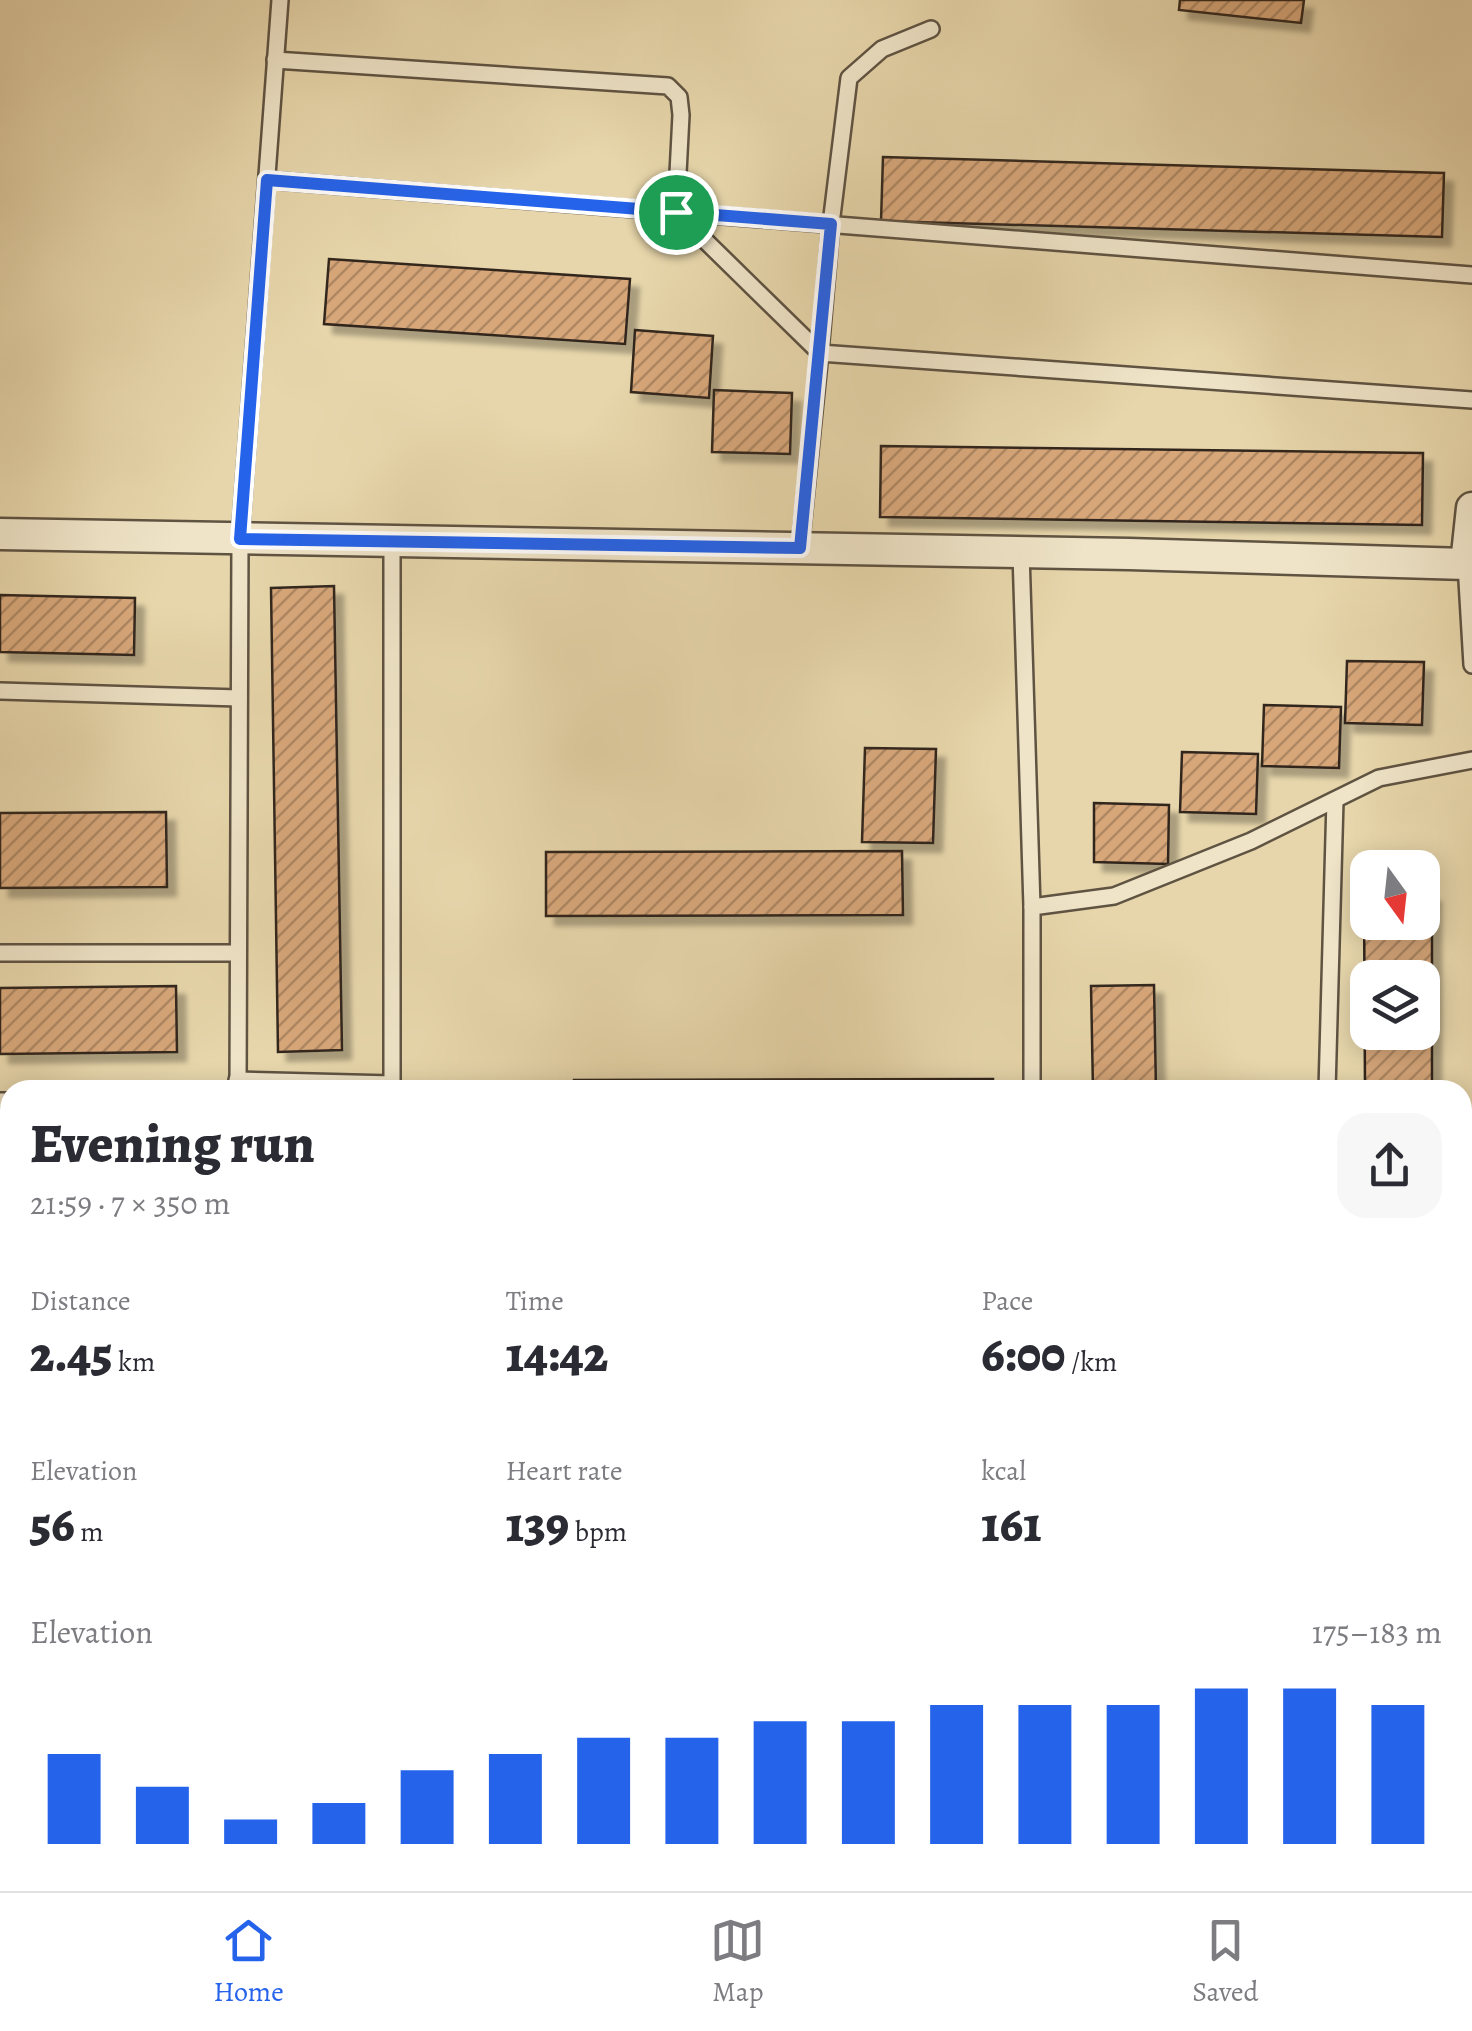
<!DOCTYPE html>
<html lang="en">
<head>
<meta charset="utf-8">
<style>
  :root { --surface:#fff; --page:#f7f7f7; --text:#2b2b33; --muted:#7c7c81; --line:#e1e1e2; --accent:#2563eb }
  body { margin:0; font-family:Alegreya,serif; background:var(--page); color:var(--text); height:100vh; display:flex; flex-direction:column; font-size:38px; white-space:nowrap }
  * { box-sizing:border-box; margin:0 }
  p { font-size:32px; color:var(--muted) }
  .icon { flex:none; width:55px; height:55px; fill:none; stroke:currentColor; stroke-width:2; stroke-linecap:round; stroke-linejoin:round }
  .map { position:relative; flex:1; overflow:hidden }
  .drawer { position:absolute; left:0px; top:1080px; width:1472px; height:812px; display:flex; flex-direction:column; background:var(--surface); border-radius:30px 30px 0 0; box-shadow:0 5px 25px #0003 }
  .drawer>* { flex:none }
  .needle { width:65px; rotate:165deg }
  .buttons { position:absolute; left:1350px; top:850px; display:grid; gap:20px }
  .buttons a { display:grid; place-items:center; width:90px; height:90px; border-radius:20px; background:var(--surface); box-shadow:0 5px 25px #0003; font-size:50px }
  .pin { position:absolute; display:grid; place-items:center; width:85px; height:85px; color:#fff; margin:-42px; border:5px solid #fff; border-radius:50%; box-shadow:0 2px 10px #0007 }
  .round { display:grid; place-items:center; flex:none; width:105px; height:105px; border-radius:30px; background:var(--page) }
  .head { display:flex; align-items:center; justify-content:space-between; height:170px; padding:0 30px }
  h1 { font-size:55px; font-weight:800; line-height:75px }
  .stats { display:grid; grid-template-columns:repeat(3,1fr); gap:15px; height:170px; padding:10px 30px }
  .stats div { display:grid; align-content:center }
  .stats b { font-size:50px; font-weight:800 }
  .stats small { font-size:28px; font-weight:400 }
  .stats p { font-size:28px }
  .chart { height:280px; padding:20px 30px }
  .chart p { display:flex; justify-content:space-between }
  .chart svg { width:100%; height:180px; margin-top:10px; stroke:var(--accent); stroke-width:6 }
  .dock { display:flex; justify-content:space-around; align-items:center; height:140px; border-top:2px solid var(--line); background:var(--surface); font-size:28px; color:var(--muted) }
  .dock a { display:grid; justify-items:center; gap:5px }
  .dock .active { color:var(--accent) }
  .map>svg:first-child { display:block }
</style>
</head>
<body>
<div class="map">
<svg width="1472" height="1891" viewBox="0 0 1472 1891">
  <defs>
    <pattern id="building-hatch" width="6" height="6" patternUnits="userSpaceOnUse" patternTransform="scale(2.5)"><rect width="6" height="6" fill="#d7a77a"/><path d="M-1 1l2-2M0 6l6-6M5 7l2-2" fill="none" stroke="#af8863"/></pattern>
    <filter id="shadow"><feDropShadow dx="9" dy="9" stdDeviation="2.5" flood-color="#0004"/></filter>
  </defs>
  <rect width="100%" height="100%" fill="#e7d6ab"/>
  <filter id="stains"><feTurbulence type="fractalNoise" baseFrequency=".002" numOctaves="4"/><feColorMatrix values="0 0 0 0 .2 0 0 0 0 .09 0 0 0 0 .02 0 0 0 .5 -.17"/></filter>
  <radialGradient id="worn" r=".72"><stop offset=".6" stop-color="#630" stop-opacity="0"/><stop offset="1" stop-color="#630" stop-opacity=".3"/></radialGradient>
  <polygon fill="#afbf8e" stroke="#707356" stroke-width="2.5" points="0,1639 10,1639 10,1882 821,1882 822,1891 0,1891"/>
  <g fill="url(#building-hatch)" stroke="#32271f" stroke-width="2.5" fill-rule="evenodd" filter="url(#shadow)">
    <polygon points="1180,0 1304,0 1301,23 1179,10"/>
    <polygon points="883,157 1444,173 1442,237 881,221"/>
    <polygon points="329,259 630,279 625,344 324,324"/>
    <polygon points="635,330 713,336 709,398 631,392"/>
    <polygon points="714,390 792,393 790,454 712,452"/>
    <polygon points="881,446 1423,453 1422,525 880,517"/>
    <polygon points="334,586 342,1050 278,1052 271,588"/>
    <polygon points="0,595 135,598 134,655 0,652"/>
    <polygon points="1347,661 1424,662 1422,725 1345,723"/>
    <polygon points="1264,705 1341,707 1339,768 1262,766"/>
    <polygon points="865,748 936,749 933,843 862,842"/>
    <polygon points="1182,752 1258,754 1256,814 1180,812"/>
    <polygon points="1094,803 1169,805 1168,864 1094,862"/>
    <polygon points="166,812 167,887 0,888 0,813"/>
    <polygon points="902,851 903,915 546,916 546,852"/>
    <path d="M1364,893H1368V922H1422V893H1432V1090H1365ZM1368,978H1422V1032H1368Z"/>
    <polygon points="1154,985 1156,1090 1093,1090 1091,986"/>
    <polygon points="176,986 177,1052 0,1054 0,988"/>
    <polygon points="993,1079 993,1090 574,1090 574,1080"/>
    <rect x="0" y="1277" width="10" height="67"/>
    <rect x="1462" y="1679" width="10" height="36"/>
    <polygon points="0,1814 10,1814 10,1882 244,1882 244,1891 0,1891"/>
    <rect x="528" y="1882" width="222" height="9"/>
    <polygon points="1370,1882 1415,1882 1416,1891 1372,1891"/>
  </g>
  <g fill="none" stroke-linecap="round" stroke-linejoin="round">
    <g stroke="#5f5342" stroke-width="20">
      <g id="lane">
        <polyline points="275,60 668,86 679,97 681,115 676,212 820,353 831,224 849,78 882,49 931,29"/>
        <polyline points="267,180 1472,275"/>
        <polyline points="392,541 392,1090"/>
        <polyline points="800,549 820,353 1472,400"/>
        <polyline points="1021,553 1032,907"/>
        <polyline points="1466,564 1472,665"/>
        <polyline points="0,691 239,698"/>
        <polyline points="0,953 238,953"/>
        <polyline points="237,1080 392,1084"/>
        <polyline points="238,1090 240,539 280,0"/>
        <polyline points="1032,1090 1032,907 1114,896 1251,841 1379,778 1472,760"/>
        <polyline points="1327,1090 1335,800"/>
        <polyline points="0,1101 10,1101"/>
        <polyline points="0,1226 10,1225"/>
        <polyline points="1462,1780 1472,1780"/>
        <polyline points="1342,1882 1344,1891"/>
      </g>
    </g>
    <g stroke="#5f5342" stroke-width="35">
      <g id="street">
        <polyline points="0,534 1129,554 1466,564 1472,508"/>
        <polyline points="0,1481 10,1481"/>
        <polyline points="1462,1490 1472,1490"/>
        <polyline points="1462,1545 1472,1545"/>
        <polyline points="0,1549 10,1549"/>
      </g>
    </g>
    <use href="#lane" stroke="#efe4c8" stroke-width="15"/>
    <use href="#street" stroke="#efe4c8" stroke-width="30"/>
  </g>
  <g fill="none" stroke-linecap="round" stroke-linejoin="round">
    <g stroke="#fff" stroke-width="20">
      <polygon id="route" points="267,180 831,224 800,548 240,539"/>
    </g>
    <use href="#route" stroke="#2563eb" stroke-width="12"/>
  </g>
  <rect width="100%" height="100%" filter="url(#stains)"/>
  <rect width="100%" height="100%" fill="url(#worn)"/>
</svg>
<div class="buttons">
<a><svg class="needle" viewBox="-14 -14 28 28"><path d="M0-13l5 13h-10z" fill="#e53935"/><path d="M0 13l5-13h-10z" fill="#7c7c81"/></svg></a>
<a><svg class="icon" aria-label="layers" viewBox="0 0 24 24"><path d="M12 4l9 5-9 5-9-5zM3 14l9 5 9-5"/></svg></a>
</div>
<div class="pin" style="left:676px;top:212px;background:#1e9e55"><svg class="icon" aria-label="arrive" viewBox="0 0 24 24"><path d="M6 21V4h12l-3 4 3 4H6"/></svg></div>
<section class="drawer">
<div class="head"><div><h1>Evening run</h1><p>21:59 · 7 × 350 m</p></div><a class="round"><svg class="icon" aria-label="share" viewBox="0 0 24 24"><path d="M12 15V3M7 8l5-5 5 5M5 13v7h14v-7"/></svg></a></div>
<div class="stats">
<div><p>Distance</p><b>2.45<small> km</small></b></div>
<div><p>Time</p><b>14:42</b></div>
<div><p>Pace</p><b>6:00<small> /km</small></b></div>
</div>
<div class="stats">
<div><p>Elevation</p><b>56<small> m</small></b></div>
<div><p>Heart rate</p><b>139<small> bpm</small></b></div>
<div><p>kcal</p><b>161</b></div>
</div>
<div class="chart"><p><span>Elevation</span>175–183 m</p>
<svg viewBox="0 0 160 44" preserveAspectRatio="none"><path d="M5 44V22M15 44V30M25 44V38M35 44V34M45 44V26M55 44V22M65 44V18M75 44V18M85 44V14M95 44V14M105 44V10M115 44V10M125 44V10M135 44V6M145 44V6M155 44V10"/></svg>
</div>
</section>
</div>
<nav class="dock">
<a class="active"><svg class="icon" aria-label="home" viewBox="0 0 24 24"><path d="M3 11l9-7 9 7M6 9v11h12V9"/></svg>Home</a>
<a><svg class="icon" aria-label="map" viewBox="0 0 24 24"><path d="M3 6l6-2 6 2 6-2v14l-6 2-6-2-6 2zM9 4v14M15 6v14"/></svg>Map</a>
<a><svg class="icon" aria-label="saved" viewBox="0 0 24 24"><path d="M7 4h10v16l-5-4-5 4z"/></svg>Saved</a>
</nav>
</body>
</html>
